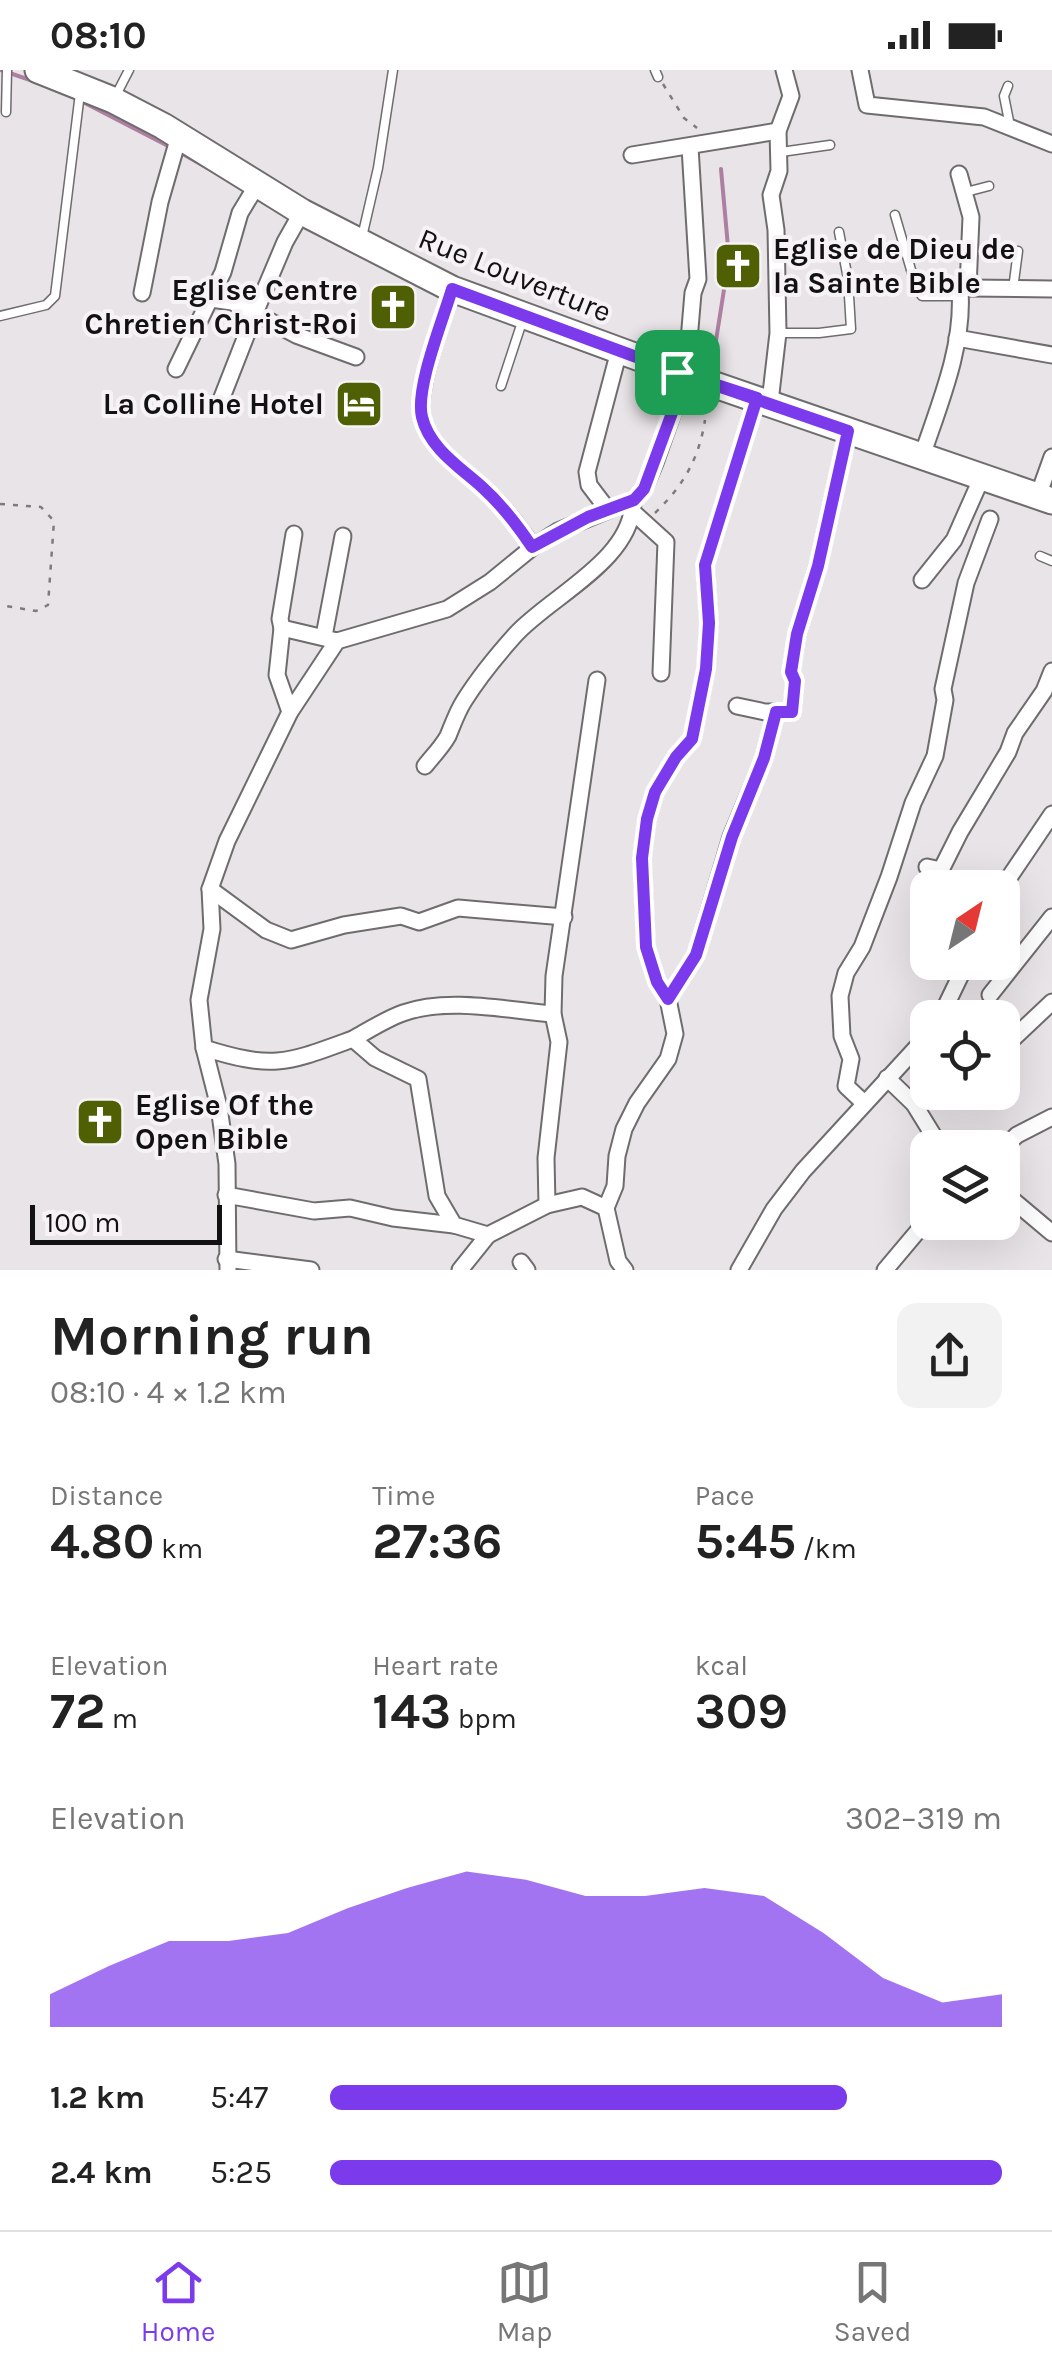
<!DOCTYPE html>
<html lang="en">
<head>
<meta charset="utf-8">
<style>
  :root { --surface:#fff; --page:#f2f2f2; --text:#222; --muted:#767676; --line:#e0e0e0; --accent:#7c3aed }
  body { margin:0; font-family:Karla,sans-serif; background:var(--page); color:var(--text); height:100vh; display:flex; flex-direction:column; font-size:38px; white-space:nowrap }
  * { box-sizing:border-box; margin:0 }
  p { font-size:32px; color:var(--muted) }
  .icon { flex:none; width:55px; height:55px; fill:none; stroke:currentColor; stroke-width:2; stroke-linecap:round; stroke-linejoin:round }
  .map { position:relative; height:1200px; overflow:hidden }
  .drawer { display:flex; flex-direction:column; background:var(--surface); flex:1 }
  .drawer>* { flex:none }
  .needle { width:65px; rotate:35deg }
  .buttons { position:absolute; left:910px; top:800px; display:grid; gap:20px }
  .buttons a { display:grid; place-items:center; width:110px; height:110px; border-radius:20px; background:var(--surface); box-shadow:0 10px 40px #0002; font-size:50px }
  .scale { position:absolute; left:30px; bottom:25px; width:192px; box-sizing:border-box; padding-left:10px; border:5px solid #131213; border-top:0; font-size:28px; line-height:35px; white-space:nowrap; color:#131213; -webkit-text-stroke:8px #f6f2f5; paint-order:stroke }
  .pin { position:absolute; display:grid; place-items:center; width:85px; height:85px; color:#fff; margin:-42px; border-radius:20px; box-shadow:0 5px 15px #0006 }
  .round { display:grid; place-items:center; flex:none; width:105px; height:105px; border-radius:20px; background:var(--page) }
  .head { display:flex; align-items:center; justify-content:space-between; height:170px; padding:0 50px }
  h1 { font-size:55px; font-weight:700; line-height:75px }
  .stats { display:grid; grid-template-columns:repeat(3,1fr); gap:15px; height:170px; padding:10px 50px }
  .stats div { display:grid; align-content:center }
  .stats b { font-size:50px; font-weight:700 }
  .stats small { font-size:28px; font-weight:400 }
  .stats p { font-size:28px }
  .chart { height:280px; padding:20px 50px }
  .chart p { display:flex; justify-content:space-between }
  .chart svg { width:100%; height:180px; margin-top:10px; fill:var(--accent); opacity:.7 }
  ul { padding:0 50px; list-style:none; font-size:32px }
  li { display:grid; grid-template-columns:160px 120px 1fr; align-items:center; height:75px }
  li i { height:25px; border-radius:12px; background:var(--accent) }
  .status { display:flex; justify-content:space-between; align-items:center; height:70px; padding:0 50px; background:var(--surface); direction:ltr }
  .status svg { height:28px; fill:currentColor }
  .menu { display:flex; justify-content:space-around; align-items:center; height:140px; border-top:2px solid var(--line); background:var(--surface); font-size:28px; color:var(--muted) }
  .menu a { display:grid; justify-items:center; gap:5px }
  .menu .selected { color:var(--accent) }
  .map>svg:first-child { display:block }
</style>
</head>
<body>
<div class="status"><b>08:10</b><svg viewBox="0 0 49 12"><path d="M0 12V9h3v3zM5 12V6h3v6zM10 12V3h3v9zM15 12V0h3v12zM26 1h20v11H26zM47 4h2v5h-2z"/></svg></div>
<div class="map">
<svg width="1052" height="1200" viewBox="0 0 1052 1200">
  <rect width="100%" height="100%" fill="#e9e4e7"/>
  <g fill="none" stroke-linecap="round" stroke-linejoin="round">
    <g stroke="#ad7fa2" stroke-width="4">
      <polyline points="1,0 33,11"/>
      <polyline points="79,30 172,78"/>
      <polyline points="181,83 211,100"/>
      <polyline points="345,178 363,187"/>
      <polyline points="523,258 612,291"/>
      <polyline points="711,302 729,188 721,99"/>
    </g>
    <g stroke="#6f6c6e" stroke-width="11">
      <g id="lane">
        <polyline points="655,0 658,7"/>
        <polyline points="1008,16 1004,26 1010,56"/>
        <polyline points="115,27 129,0"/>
        <polyline points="6,42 7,0"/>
        <polyline points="781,82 830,75"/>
        <polyline points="966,122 989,116"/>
        <polyline points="895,145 916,217 922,226 960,226"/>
        <polyline points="362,167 378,98 393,0"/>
        <polyline points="1013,219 1018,181"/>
        <polyline points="0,246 46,235 55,226 80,23"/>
        <polyline points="779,263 819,263 851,259 848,209 839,162"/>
        <polyline points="501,316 523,249"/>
        <polyline points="1040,486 1052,491"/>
      </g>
    </g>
    <g stroke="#6f6c6e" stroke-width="19">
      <g id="street">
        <polyline points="860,0 867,35 984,47 1052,74"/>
        <polyline points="632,85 778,61"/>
        <polyline points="968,218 1052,219"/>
        <path d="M452,219C443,249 416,318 422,347C429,378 461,398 482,417C502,434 518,456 533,477"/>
        <polyline points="142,223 160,132 179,66"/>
        <polyline points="211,229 232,232 255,243 285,172 302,142"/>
        <polyline points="957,268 1052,285"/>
        <polyline points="176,299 223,202 240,143 257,115"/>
        <polyline points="677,302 683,284 688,282 693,223 698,209 690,77"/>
        <polyline points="770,332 778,263 776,160 771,125 779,101 778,61 791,26 784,0"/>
        <polyline points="219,335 255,243 296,265 356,287"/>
        <path d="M922,386C939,335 964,277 960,221L968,218L971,147L959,104"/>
        <polyline points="1038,426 1052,387"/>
        <polyline points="608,440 589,415 587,402 619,281"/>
        <polyline points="634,443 666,472 661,603"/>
        <polyline points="294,464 280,549 282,558 337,571"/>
        <polyline points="922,510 954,470 982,407"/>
        <polyline points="282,558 277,605 290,642"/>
        <polyline points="324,566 343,466"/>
        <polyline points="737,636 765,642 792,642 795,611 791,602 797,565 818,495 848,361"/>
        <path d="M425,696C432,687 442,677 448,666C453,654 457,642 464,631C479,607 497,585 516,564C551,526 634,489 633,430"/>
        <polyline points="927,797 941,800 960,762 1008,682 1015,663 1044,621 1052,601"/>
        <polyline points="1002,818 1052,744"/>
        <polyline points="210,819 266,860 291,870 344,855 401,846 419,852 458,838 564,847"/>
        <polyline points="990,925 1052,847"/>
        <polyline points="668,929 657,912 646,877 642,788 647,749 655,722 676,687 692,669 706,599 709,553 705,495 757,328"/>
        <polyline points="940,948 967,892"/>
        <path d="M353,969C369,960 386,949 403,943C448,927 506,940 553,944"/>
        <path d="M204,978C274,1000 287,993 353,969L375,988L418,1009L437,1126L454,1155L488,1165L547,1135L582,1127L606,1138"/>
        <polyline points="1002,979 1052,932"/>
        <polyline points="887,1008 914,1034 938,1073 945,1078"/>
        <polyline points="864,1033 846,1016 851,989 842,966 840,926 846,903 862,877 889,807 913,733 935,686 945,630 943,619 966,513 990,449"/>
        <polyline points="914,1034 933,1022"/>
        <polyline points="1002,1079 1017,1065 1052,1047"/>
        <polyline points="1002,1121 1052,1163"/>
        <polyline points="226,1125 314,1141 350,1138 393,1148 454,1155"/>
        <polyline points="547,1135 546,1088 559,972 553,944 554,906 597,610"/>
        <polyline points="226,1189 311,1200"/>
        <polyline points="521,1192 527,1200"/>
        <polyline points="228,1200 227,1094 219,1037 204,978 199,930 212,859 210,819 227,771 290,642 337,571 447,539 490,512 533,477 558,461 633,430 644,419 655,393 686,305"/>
        <polyline points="460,1200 488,1165"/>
        <polyline points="625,1200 618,1191 606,1138 615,1116 617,1086 624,1059 637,1033 668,989 675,964 668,929 696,885 731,767 764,688 776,642"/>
        <polyline points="739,1200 774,1139 803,1101 928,965"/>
        <polyline points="885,1200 928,1149"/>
      </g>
    </g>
    <g stroke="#6f6c6e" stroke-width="29">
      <polyline id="primary" points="38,0 113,30 163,56 302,142 452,219 686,305 1052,431"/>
    </g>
    <g stroke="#7e7b7d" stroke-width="2.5" stroke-dasharray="5 8" stroke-linecap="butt">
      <polyline points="663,14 684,48 697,58"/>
      <polyline points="0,434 41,437 54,451 48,535 36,541 0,535"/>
      <path d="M655,443C683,416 699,389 705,350"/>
    </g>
    <use href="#lane" stroke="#fff" stroke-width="8"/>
    <use href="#street" stroke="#fff" stroke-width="15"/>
    <use href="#primary" stroke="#fff" stroke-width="25"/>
  </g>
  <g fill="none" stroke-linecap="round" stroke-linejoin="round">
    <g stroke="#fff" stroke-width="20">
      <path id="route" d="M677,302L452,219C443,250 415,318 422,347C429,378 461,398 482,417C502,435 518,456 532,477L588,447L634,430L644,419L686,305L757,328L705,495L709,553L706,599L692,669L676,687L655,722L647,749L642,788L646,877L657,912L668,929L696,885L732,767L764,688L776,642H792L795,611L791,602L797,564L818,496L848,361L677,302"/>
    </g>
    <use href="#route" stroke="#7c3aed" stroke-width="12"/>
  </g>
  <defs>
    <g id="church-square" transform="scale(2.5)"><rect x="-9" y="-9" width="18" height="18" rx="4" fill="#4f6004" stroke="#f6f2f5"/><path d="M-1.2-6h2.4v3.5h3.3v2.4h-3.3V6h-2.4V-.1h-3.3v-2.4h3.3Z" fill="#fff"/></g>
    <g id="hotel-square" transform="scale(2.5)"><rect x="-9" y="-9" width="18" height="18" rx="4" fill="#4f6004" stroke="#f6f2f5"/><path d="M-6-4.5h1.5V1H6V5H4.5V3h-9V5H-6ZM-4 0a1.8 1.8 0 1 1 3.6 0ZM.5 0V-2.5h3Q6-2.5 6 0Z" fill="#fff"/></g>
  </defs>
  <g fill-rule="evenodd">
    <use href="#church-square" x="738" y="196"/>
    <use href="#church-square" x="393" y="237"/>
    <use href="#hotel-square" x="359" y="334"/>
    <use href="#church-square" x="100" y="1052"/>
  </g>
  <g text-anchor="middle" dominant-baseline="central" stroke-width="8" stroke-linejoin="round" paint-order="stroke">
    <g font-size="30" font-weight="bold" fill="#131213" stroke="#f6f2f5" text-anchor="start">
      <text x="773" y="179">Eglise de Dieu de<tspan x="773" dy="34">la Sainte Bible</tspan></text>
      <text x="358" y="220" text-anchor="end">Eglise Centre<tspan x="358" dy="34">Chretien Christ-Roi</tspan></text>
      <text x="324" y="334" text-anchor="end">La Colline Hotel</text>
      <text x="135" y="1035">Eglise Of the<tspan x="135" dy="34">Open Bible</tspan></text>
    </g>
    <g font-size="30" fill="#131213" stroke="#f6f2f5">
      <text transform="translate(515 205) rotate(22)">Rue Louverture</text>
    </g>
  </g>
</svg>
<div class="buttons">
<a><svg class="needle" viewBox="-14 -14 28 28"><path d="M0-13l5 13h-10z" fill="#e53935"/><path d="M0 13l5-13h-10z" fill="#767676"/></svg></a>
<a><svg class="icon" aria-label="locate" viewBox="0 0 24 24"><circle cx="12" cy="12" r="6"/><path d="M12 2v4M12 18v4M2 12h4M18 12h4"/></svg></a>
<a><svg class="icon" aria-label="layers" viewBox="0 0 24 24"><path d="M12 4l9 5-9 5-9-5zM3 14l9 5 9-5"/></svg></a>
</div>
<div class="scale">100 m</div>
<div class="pin" style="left:677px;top:302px;background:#1e9e55"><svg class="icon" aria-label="arrive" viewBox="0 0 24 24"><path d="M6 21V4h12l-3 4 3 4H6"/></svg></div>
</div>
<section class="drawer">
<div class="head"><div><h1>Morning run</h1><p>08:10 · 4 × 1.2 km</p></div><a class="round"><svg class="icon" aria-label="share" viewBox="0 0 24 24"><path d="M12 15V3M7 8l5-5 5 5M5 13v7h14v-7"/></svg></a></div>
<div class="stats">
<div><p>Distance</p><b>4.80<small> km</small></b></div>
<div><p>Time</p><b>27:36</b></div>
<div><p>Pace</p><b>5:45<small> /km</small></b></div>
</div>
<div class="stats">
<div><p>Elevation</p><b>72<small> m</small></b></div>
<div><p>Heart rate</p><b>143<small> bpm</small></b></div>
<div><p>kcal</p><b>309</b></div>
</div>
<div class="chart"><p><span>Elevation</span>302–319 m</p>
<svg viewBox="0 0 160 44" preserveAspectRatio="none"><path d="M0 44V36L10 29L20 23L30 23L40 21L50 15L60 10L70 6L80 8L90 12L100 12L110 10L120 12L130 21L140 32L150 38L160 36V44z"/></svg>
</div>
<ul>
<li><b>1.2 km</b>5:47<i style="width:77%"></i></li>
<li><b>2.4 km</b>5:25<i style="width:100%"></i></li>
</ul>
</section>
<nav class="menu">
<a class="selected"><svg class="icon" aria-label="home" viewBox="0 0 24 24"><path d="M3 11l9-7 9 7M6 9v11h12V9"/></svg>Home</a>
<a><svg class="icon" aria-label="map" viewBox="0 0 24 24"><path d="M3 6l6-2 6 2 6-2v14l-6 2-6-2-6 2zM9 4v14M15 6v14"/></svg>Map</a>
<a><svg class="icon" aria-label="saved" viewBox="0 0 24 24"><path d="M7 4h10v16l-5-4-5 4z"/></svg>Saved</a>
</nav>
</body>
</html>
